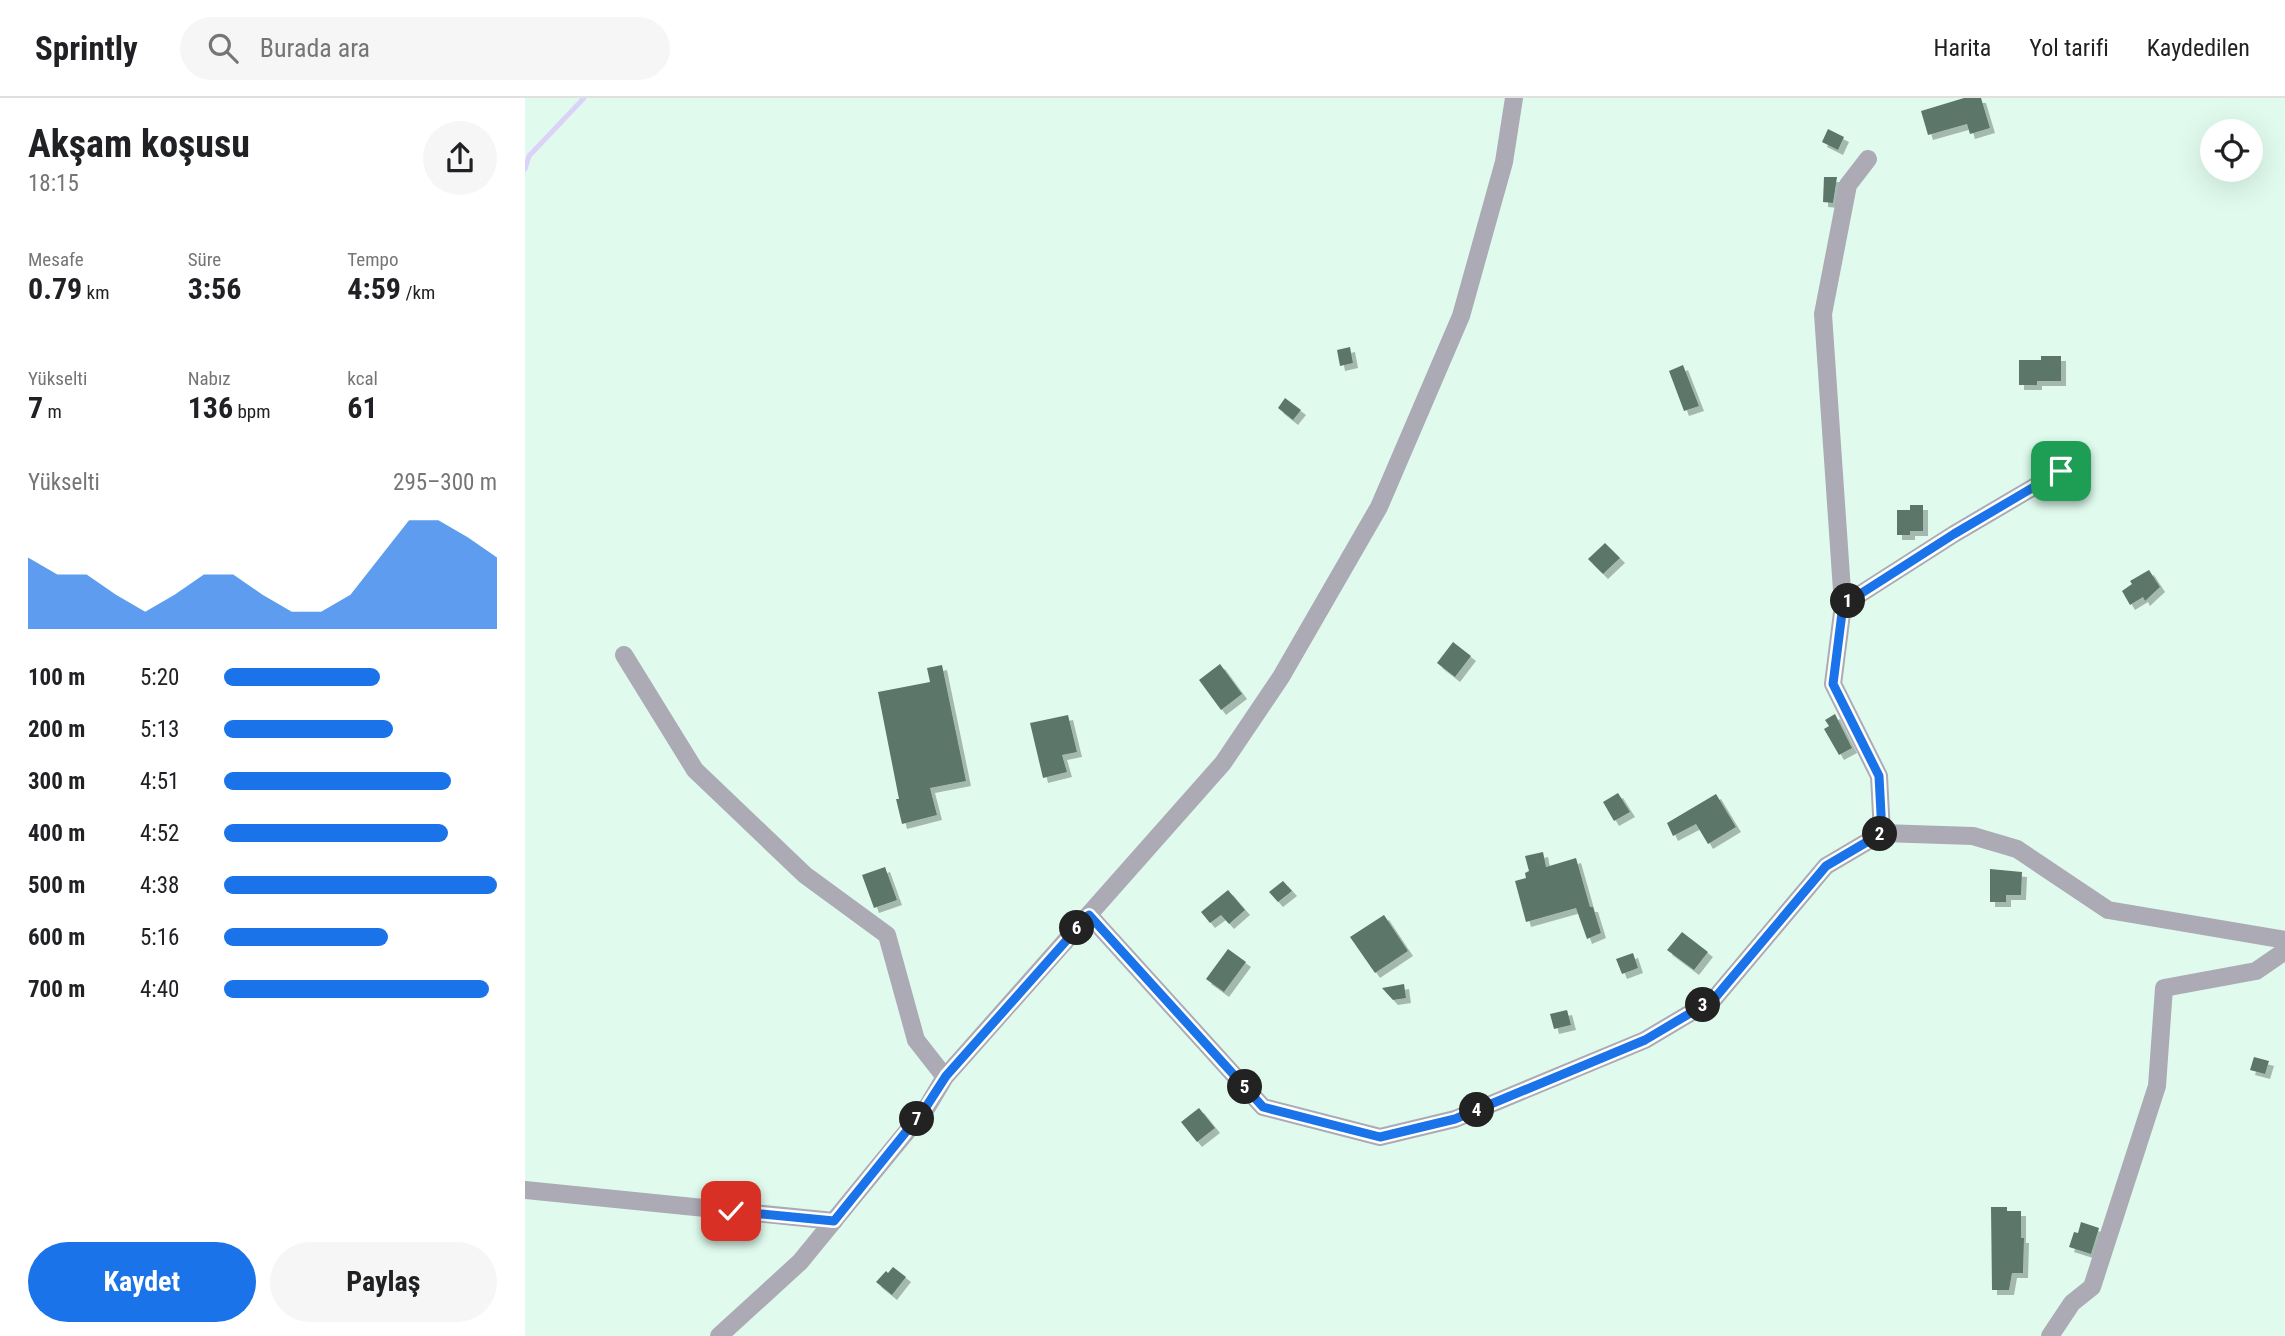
<!DOCTYPE html>
<html lang="tr">
<head>
<meta charset="utf-8">
<style>
  :root { --surface:#fff; --page:#f6f6f6; --text:#202124; --muted:#757577; --line:#e0e0e0; --accent:#1a73e8 }
  body { margin:0; font-family:"Roboto Condensed",sans-serif; background:var(--page); color:var(--text); height:100vh; display:flex; flex-direction:column; font-size:26px; white-space:nowrap }
  * { box-sizing:border-box; margin:0 }
  p { font-size:23px; color:var(--muted) }
  .icon { flex:none; width:38px; height:38px; fill:none; stroke:currentColor; stroke-width:2; stroke-linecap:round; stroke-linejoin:round }
  .map { position:relative; flex:1; overflow:hidden }
  .sheet { display:flex; flex-direction:column; background:var(--surface); width:525px }
  .sheet>* { flex:none }
  .controls { position:absolute; left:1675px; top:21px; display:grid; gap:14px }
  .controls a { display:grid; place-items:center; width:63px; height:63px; border-radius:50%; background:var(--surface); box-shadow:0 7px 28px #0002; font-size:35px }
  .pin { position:absolute; display:grid; place-items:center; width:60px; height:60px; color:#fff; margin:-30px; border-radius:14px; box-shadow:0 4px 10px #0006 }
  .km { position:absolute; width:35px; height:35px; margin:-18px; border-radius:50%; background:#222; color:#fff; font-size:19px; line-height:35px; text-align:center }
  .round { display:grid; place-items:center; flex:none; width:74px; height:74px; border-radius:37px; background:var(--page) }
  .head { display:flex; align-items:center; justify-content:space-between; height:119px; padding:0 28px }
  h1 { font-size:38px; font-weight:700; line-height:52px }
  .stats { display:grid; grid-template-columns:repeat(3,1fr); gap:10px; height:119px; padding:7px 28px }
  .stats div { display:grid; align-content:center }
  .stats b { font-size:30px; font-weight:700 }
  .stats small { font-size:19px; font-weight:400 }
  .stats p { font-size:19px }
  .chart { height:196px; padding:14px 28px }
  .chart p { display:flex; justify-content:space-between }
  .chart svg { width:100%; height:126px; margin-top:7px; fill:var(--accent); opacity:.7 }
  .button { display:flex; gap:14px; margin-top:auto; padding:14px 28px }
  .button a { flex:1; height:80px; border-radius:42px; background:var(--accent); color:#fff; font-size:28px; font-weight:700; line-height:80px; text-align:center }
  .button a+a { background:var(--page); color:var(--text) }
  ul { padding:0 28px; list-style:none; font-size:23px }
  li { display:grid; grid-template-columns:112px 84px 1fr; align-items:center; height:52px }
  li i { height:18px; border-radius:9px; background:var(--accent) }
  header { display:flex; align-items:center; gap:42px; box-sizing:border-box; height:98px; padding:0 35px; background:var(--surface); border-bottom:2px solid var(--line) }
  header strong { font-size:33px }
  nav { display:flex; gap:38px; margin-inline-start:auto; font-size:24px }
  .search { width:490px; height:63px; background:var(--page); display:flex; align-items:center; gap:18px; box-sizing:border-box; padding:0 24px; border-radius:38px; color:var(--muted); font-size:26px }
  main { display:flex; flex:1; min-height:0 }
  .map>svg:first-child { display:block }
</style>
</head>
<body>
<header>
<strong>Sprintly</strong>
<div class="search"><svg class="icon" aria-label="search" viewBox="0 0 24 24"><circle cx="10" cy="10" r="6"/><path d="M15 15l6 6"/></svg>Burada ara</div>
<nav><a>Harita</a><a>Yol tarifi</a><a>Kaydedilen</a></nav>
</header>
<main>
<section class="sheet">
<div class="head"><div><h1>Akşam koşusu</h1><p>18:15</p></div><a class="round"><svg class="icon" aria-label="share" viewBox="0 0 24 24"><path d="M12 15V3M7 8l5-5 5 5M5 13v7h14v-7"/></svg></a></div>
<div class="stats">
<div><p>Mesafe</p><b>0.79<small> km</small></b></div>
<div><p>Süre</p><b>3:56</b></div>
<div><p>Tempo</p><b>4:59<small> /km</small></b></div>
</div>
<div class="stats">
<div><p>Yükselti</p><b>7<small> m</small></b></div>
<div><p>Nabız</p><b>136<small> bpm</small></b></div>
<div><p>kcal</p><b>61</b></div>
</div>
<div class="chart"><p><span>Yükselti</span>295–300 m</p>
<svg viewBox="0 0 160 44" preserveAspectRatio="none"><path d="M0 44V19L10 25L20 25L30 32L40 38L50 32L60 25L70 25L80 32L90 38L100 38L110 32L120 19L130 6L140 6L150 12L160 19V44z"/></svg>
</div>
<ul>
<li><b>100 m</b>5:20<i style="width:57%"></i></li>
<li><b>200 m</b>5:13<i style="width:62%"></i></li>
<li><b>300 m</b>4:51<i style="width:83%"></i></li>
<li><b>400 m</b>4:52<i style="width:82%"></i></li>
<li><b>500 m</b>4:38<i style="width:100%"></i></li>
<li><b>600 m</b>5:16<i style="width:60%"></i></li>
<li><b>700 m</b>4:40<i style="width:97%"></i></li>
</ul>
<div class="button"><a>Kaydet</a><a>Paylaş</a></div>
</section>
<div class="map">
<svg width="1760" height="1238" viewBox="0 0 1760 1238">
  <defs>
    <filter id="shadow"><feDropShadow dx="5" dy="5" stdDeviation="0" flood-color="#0004"/></filter>
  </defs>
  <rect width="100%" height="100%" fill="#e0fbee"/>
  <g fill="none" stroke-linecap="round" stroke-linejoin="round">
    <polyline stroke="#dad3f7" stroke-width="5" points="0,71 4,58 59,0"/>
  </g>
  <g fill="#5d766b" filter="url(#shadow)">
    <polygon points="1439,0 1456,0 1465,30 1445,36 1442,26 1403,37 1396,13"/>
    <polygon points="1303,31 1319,39 1313,52 1297,44"/>
    <polygon points="1299,79 1312,79 1308,105 1298,104"/>
    <polygon points="825,249 828,265 815,268 812,252"/>
    <polygon points="1516,258 1536,258 1536,283 1512,283 1512,287 1494,287 1494,262 1516,262"/>
    <polygon points="1158,267 1174,308 1159,313 1144,273"/>
    <polygon points="760,300 776,312 768,322 753,310"/>
    <polygon points="1385,407 1398,407 1398,433 1385,433 1385,437 1372,437 1372,412 1385,412"/>
    <polygon points="1080,445 1095,460 1078,476 1063,461"/>
    <polygon points="1624,472 1635,489 1620,503 1618,499 1605,507 1597,493 1607,486 1605,483"/>
    <polygon points="928,544 946,558 930,579 912,565"/>
    <polygon points="695,566 717,596 696,612 674,582"/>
    <polygon points="417,567 441,683 405,690 412,717 377,726 371,701 374,701 353,594 405,584 402,570"/>
    <polygon points="1310,616 1327,650 1314,657 1299,631 1304,628 1300,622"/>
    <polygon points="543,617 552,654 537,657 542,674 518,680 505,625"/>
    <polygon points="1093,695 1105,714 1089,723 1078,704"/>
    <polygon points="1191,696 1211,729 1183,746 1171,726 1148,738 1142,725"/>
    <polygon points="1018,754 1021,769 1051,760 1065,809 1068,809 1076,835 1062,841 1051,810 1001,824 990,783 1001,780 1000,775 1004,773 1000,758"/>
    <polygon points="360,769 372,802 349,810 337,777"/>
    <polygon points="1465,771 1497,774 1496,797 1481,797 1481,804 1465,804"/>
    <polygon points="758,783 767,793 753,804 744,794"/>
    <polygon points="703,792 720,812 704,826 696,817 685,825 676,814"/>
    <polygon points="859,817 883,853 850,875 825,839"/>
    <polygon points="1157,834 1183,854 1169,872 1142,852"/>
    <polygon points="703,851 721,864 699,894 681,881"/>
    <polygon points="1108,855 1113,870 1097,876 1091,861"/>
    <polygon points="879,886 881,900 868,902 857,890"/>
    <polygon points="1042,912 1046,927 1029,931 1025,916"/>
    <polygon points="1729,959 1744,963 1740,976 1725,972"/>
    <polygon points="674,1010 690,1030 672,1044 656,1024"/>
    <polygon points="1466,1109 1482,1109 1482,1113 1496,1113 1496,1140 1499,1140 1498,1175 1487,1175 1484,1192 1467,1192"/>
    <polygon points="1556,1124 1574,1130 1566,1156 1544,1149 1549,1134 1553,1135"/>
    <polygon points="368,1169 381,1179 367,1197 351,1184 361,1173 363,1175"/>
  </g>
  <g fill="none" stroke-linecap="round" stroke-linejoin="round">
    <g stroke="#acaab5" stroke-width="18">
      <polyline points="1343,61 1323,87 1298,216 1318,507 1308,586 1354,678 1357,735"/>
      <polyline points="1318,507 1429,436 1536,373"/>
      <polyline points="99,557 170,672 280,777 362,837 391,942 420,979"/>
      <polyline points="564,817 738,1009 855,1039 930,1021 1120,942 1189,901 1301,768 1357,735 1448,738 1492,751 1583,812 1760,842"/>
      <polyline points="0,1092 309,1123"/>
      <polyline points="194,1238 275,1164 402,1009 420,979 698,665 756,579 854,409 936,218 979,64 989,0"/>
      <polyline points="1525,1238 1547,1205 1567,1189 1632,988 1639,890 1731,873 1760,853"/>
    </g>
  </g>
  <g fill="none" stroke-linecap="round" stroke-linejoin="round">
    <g stroke="#fff" stroke-width="14">
      <polyline id="route" points="206,1113 309,1123 401,1009 421,978 564,817 738,1009 855,1039 930,1021 1120,942 1189,901 1301,768 1357,735 1354,678 1308,586 1318,507 1429,436 1536,373"/>
    </g>
    <use href="#route" stroke="#1a73e8" stroke-width="9"/>
  </g>
</svg>
<div class="controls">
<a><svg class="icon" aria-label="locate" viewBox="0 0 24 24"><circle cx="12" cy="12" r="6"/><path d="M12 2v4M12 18v4M2 12h4M18 12h4"/></svg></a>
</div>
<div class="pin" style="left:1536px;top:373px;background:#1e9e55"><svg class="icon" aria-label="arrive" viewBox="0 0 24 24"><path d="M6 21V4h12l-3 4 3 4H6"/></svg></div>
<div class="pin" style="left:206px;top:1113px;background:#d93025"><svg class="icon" aria-label="check" viewBox="0 0 24 24"><path d="M5 12l5 5 9-10"/></svg></div>
<b class="km" style="left:1323px;top:503px">1</b>
<b class="km" style="left:1355px;top:736px">2</b>
<b class="km" style="left:1178px;top:907px">3</b>
<b class="km" style="left:952px;top:1012px">4</b>
<b class="km" style="left:720px;top:989px">5</b>
<b class="km" style="left:552px;top:830px">6</b>
<b class="km" style="left:392px;top:1021px">7</b>
</div>
</main>
</body>
</html>
